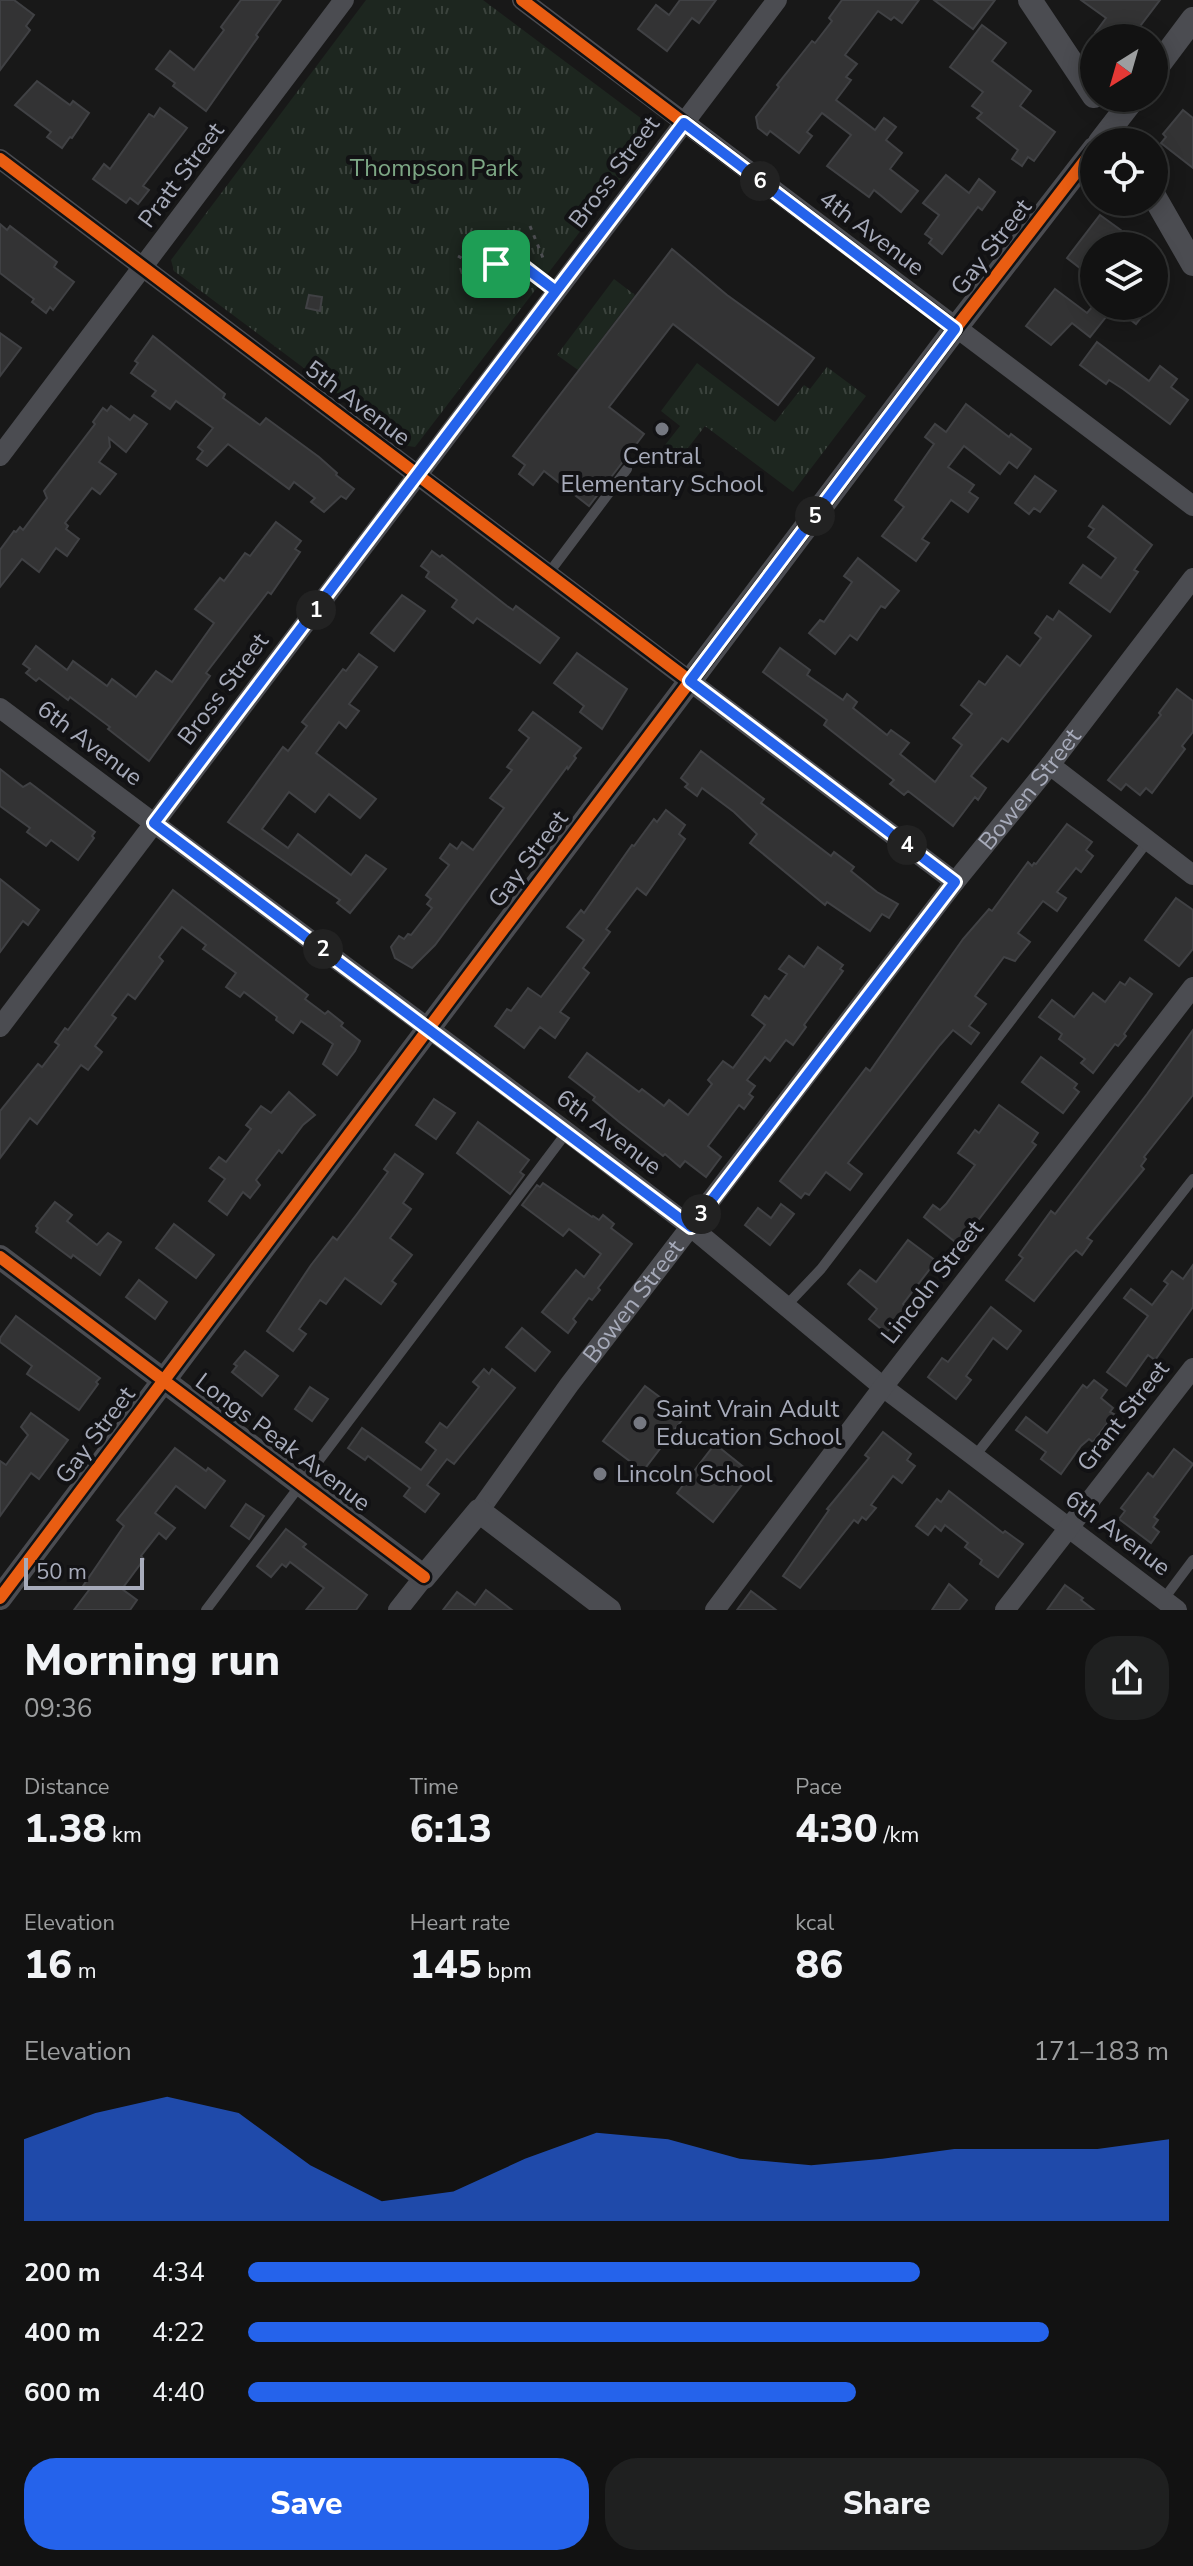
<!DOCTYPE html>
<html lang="en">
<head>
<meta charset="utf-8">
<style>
  :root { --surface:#121212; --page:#1f2020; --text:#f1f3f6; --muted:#9c9e9f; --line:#313232; --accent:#2563eb }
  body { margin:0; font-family:"Nunito Sans",sans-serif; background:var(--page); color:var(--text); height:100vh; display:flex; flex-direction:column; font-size:30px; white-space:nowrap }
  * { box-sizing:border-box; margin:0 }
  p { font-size:26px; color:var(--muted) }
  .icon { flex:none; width:44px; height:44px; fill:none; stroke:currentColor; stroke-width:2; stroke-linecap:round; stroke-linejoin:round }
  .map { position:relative; height:1610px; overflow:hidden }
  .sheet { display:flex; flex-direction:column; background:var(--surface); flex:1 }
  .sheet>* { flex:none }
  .needle { width:52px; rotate:217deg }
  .fabs { position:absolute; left:1080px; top:24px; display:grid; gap:16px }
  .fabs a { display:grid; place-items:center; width:88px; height:88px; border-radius:50%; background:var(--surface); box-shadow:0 4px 20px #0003,0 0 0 2px var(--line); font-size:40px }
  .scale { position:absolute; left:24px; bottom:20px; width:120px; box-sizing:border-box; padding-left:8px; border:4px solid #a7abba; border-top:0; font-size:22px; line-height:28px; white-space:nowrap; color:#a7abba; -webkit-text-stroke:6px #121214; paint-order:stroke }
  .pin { position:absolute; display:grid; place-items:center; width:68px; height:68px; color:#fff; margin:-34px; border-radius:16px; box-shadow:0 4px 12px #0006 }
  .km { position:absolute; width:40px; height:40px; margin:-20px; border-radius:50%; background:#222; color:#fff; font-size:22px; line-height:40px; text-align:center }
  .round { display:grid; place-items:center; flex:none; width:84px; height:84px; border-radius:32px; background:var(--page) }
  .overview { display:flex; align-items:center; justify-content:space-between; height:136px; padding:0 24px }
  h1 { font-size:44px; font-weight:800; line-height:60px }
  .figures { display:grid; grid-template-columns:repeat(3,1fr); gap:12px; height:136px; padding:8px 24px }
  .figures div { display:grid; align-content:center }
  .figures b { font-size:40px; font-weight:800 }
  .figures small { font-size:22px; font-weight:400 }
  .figures p { font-size:22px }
  .chart { height:224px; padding:16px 24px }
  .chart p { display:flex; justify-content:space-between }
  .chart svg { width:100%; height:144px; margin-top:8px; fill:var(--accent); opacity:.7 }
  .cta { display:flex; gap:16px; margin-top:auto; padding:16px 24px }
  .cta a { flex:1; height:92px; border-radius:32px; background:var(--accent); color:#fff; font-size:32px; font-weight:800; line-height:92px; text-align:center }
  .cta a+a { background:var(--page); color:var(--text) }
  ul { padding:0 24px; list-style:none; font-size:26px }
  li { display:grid; grid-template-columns:128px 96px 1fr; align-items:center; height:60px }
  li i { height:20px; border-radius:10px; background:var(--accent) }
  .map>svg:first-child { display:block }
</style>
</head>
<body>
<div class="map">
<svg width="1193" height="1610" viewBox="0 0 1193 1610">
  <defs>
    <pattern id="park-tufts" width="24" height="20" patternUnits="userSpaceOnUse" patternTransform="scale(2)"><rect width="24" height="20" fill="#1d261f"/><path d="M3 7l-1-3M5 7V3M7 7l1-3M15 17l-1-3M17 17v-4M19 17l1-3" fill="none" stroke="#3b433d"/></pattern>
  </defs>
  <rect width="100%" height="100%" fill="#181818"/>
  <g fill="url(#park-tufts)">
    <polygon points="366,0 483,0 650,125 654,135 415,447 408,446 174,271 171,260"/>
    <polygon points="614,279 635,295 578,370 557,355"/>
    <polygon points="697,363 775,422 804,385 810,389 827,367 866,396 793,492 705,426 681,457 665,445 680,426 661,411"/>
  </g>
  <g fill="#333334" stroke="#404144" stroke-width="2">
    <polygon points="0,0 14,0 34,15 26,26 30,30 0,70"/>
    <polygon points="241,0 281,0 256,35 258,37 206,111 173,86 175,83 156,69 170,51 194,70 224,30 221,27"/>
    <polygon points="680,0 716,0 699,23 692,18 667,51 638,29 656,5 669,15"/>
    <polygon points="842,0 919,0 902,23 894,17 891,20 878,11 845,55 857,64 846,77 851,80 836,100 875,130 884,118 896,127 886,140 902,153 890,169 918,191 901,212 874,190 869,197 827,166 851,135 822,113 807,132 812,136 799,153 770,131 767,135 758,128 756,117 779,87 777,85 812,41 815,43 832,21 829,18"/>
    <polygon points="934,0 995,0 973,29"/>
    <polygon points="1081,0 1160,0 1131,38 1101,38 1095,33 1106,18"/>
    <polygon points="982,25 1006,43 992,61 1031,91 1020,106 1055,132 1034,161 1028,157 1022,166 1012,159 1018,150 977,118 982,113 972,106 983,92 950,67"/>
    <polygon points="37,81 70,105 73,101 89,113 72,138 70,137 62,148 47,137 51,132 15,105"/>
    <polygon points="160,108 187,128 143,186 149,190 138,204 130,198 126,203 93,179 104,164 110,169 149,114 154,117"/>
    <polygon points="1183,110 1193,118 1193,168 1161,143 1166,137 1163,134"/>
    <polygon points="946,175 969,193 979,179 995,192 982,210 978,207 942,254 929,243 932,239 925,234 939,215 923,203"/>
    <polygon points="1100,215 1122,231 1111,246 1094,246 1094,279 1067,258"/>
    <polygon points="0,224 7,230 10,226 57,262 54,267 74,282 53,310 50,307 46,313 32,302 34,299 0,273"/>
    <polygon points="672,249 727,295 814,358 778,405 673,324 609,407 644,434 589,506 544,471 533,485 519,474 525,465 513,456"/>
    <polygon points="1055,289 1087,313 1093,306 1150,306 1136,324 1114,307 1090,337 1072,323 1051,345 1026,326"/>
    <polygon points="309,295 322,297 320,311 306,308"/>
    <polygon points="0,333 21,348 0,376"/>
    <polygon points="153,336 225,394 223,398 260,425 266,418 319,457 337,473 336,475 354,489 346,499 341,496 324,512 311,502 315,498 294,482 289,489 228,444 207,466 197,459 203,451 198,447 213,428 176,401 170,409 152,396 156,391 131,373 138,363 135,361"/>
    <polygon points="1097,342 1149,381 1160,366 1177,379 1171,387 1188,400 1170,424 1123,389 1109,380 1106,384 1080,365"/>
    <polygon points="966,404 1009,437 1011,434 1031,449 1017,468 1009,462 1000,474 964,446 948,467 974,485 969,492 978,498 968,512 951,500 922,539 929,543 916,561 882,536 904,507 895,500 934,444 925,437 935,424 946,432"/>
    <polygon points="111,406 130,420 134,415 147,424 126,452 109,438 110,447 99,462 116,474 100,494 92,488 65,523 68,526 66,529 79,539 67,556 56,548 39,572 22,559 0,587 0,550 14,531 16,532 20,527 23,530 47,498 44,491 95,424 93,422 103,408 107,411"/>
    <polygon points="1035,476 1056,491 1040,512 1034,508 1029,514 1015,503"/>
    <polygon points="1103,506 1152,545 1134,570 1138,572 1110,612 1070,583 1083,565 1101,578 1116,558 1088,537 1094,529 1089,526"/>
    <polygon points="276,522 301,541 295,549 300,552 271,594 268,592 206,673 210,676 149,761 108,729 110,727 70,697 68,700 39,678 36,681 26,673 30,669 23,664 36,646 67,670 73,661 107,686 112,679 136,697 156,671 172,682 214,623 195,609 220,578 224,581 245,553 250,556"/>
    <polygon points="432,551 440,557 442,555 507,606 513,610 516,606 559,638 540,663 477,618 473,623 452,607 457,600 426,577 429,572 421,566"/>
    <polygon points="858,558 899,591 885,608 881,606 857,640 850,635 835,654 809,633 820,620 824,622 852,582 844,576"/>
    <polygon points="402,595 425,611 394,651 371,633"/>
    <polygon points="1059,611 1091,636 1008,742 1002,738 971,776 986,788 978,800 975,797 953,826 908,791 904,795 890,784 894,780 824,725 827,720 763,672 780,648 810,670 807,675 843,700 847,694 857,702 853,708 887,735 891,730 909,743 900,754 935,782 962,745 953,738 972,714 961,705 979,681 985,685 1007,656 1020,666 1041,638 1035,633 1047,616 1053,620"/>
    <polygon points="577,653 627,689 602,729 580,712 584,706 554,683"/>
    <polygon points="359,654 377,667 349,704 359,711 346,728 339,722 316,753 376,799 360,818 329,794 315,812 289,792 262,829 288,848 298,834 351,875 366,855 386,869 350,913 337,903 340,900 228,822 283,747 288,751 307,726 302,722 343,669 346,671"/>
    <polygon points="1177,689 1193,701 1193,732 1182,746 1185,749 1152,793 1146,788 1140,795 1126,784 1121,790 1108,780 1161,715 1159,713"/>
    <polygon points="533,712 581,748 574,756 576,758 568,769 567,767 435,945 412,968 395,958 391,947 399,936 404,939 408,934 411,935 432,908 427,904 431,899 426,895 449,865 440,858 450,844 457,849 462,842 473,850 504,808 490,798 512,770 507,767 529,738 519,730"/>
    <polygon points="701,751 764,799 761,803 831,856 834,852 854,867 851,871 877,892 898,904 889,918 882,914 870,931 827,902 825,905 750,843 757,834 734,812 702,788 697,796 685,787 688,784 681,778"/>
    <polygon points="0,769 23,787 30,783 95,832 92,836 94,838 78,860 51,840 46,846 27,832 30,828 0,806"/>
    <polygon points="666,810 685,825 679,834 685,839 646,895 637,888 606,929 610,932 583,968 589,973 560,1012 569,1018 555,1038 540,1027 524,1048 495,1026 507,1009 511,1011 528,988 541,997 584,940 567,927 581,910 584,913 632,845 634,846 654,819 657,822"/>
    <polygon points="1067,824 1092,842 1086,850 1093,856 1081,872 1076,868 1057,892 1066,898 1057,911 1043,901 1018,933 1030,942 1015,961 1004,957 975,996 986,1004 969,1026 979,1033 971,1044 953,1030 940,1045 848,1163 862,1174 850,1190 826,1172 809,1195 805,1193 801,1198 780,1181 866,1068 870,1071 963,939 989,909 992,911 1028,862 1032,866 1034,863 1036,864"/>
    <polygon points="0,879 39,910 28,925 23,921 0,952"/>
    <polygon points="173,890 308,995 305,999 325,1014 328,1011 343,1023 341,1026 360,1041 355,1051 337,1075 323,1064 333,1044 301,1021 293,1033 276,1020 277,1017 244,992 240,997 226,987 236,973 203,949 206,945 182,927 159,957 163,961 135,999 128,994 112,1015 116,1018 95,1046 102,1052 88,1070 81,1065 37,1124 30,1118 0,1158 0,1111 38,1064 42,1067 59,1045 55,1042 65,1028 68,1030"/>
    <polygon points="1176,898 1193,910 1193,949 1179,966 1145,940"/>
    <polygon points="818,947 843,965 840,969 843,971 804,1025 806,1027 793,1045 786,1040 770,1061 765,1057 747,1080 755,1086 749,1094 753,1097 744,1109 739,1105 708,1146 721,1157 706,1177 685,1161 680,1167 665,1154 663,1156 618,1121 593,1100 595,1097 569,1077 587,1053 639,1092 642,1089 664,1106 669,1100 688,1115 712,1084 708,1080 723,1061 733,1068 765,1025 752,1015 765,996 769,999 787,974 779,969 789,956 804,967"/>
    <polygon points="1130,978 1152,994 1124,1034 1126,1036 1118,1046 1115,1044 1093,1073 1081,1063 1085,1059 1059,1039 1062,1034 1039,1017 1052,1000 1074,1017 1093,993 1105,1002 1120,982 1125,985"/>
    <polygon points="1193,1030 1193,1095 1144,1157 1146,1159 1141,1166 1144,1169 1087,1238 1092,1241 1082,1255 1076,1250 1069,1257 1034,1301 1006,1280 1023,1258 1019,1255 1051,1211 1055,1214 1147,1094"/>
    <polygon points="1041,1057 1077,1084 1074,1088 1079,1092 1063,1113 1022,1082"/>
    <polygon points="289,1092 315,1115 303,1125 282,1153 279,1150 256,1180 260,1185 250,1198 243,1192 227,1215 209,1201 225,1179 210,1168 219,1157 226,1162 251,1129 246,1125 261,1106 271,1113"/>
    <polygon points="434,1099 455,1113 436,1139 416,1125"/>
    <polygon points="999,1105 1038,1133 1032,1142 1036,1145 959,1245 924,1217 933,1205 940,1210 946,1204 975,1165 958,1153 975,1130 979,1133"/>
    <polygon points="478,1122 529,1160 520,1172 524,1175 510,1194 457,1153"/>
    <polygon points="395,1154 423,1174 403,1203 411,1209 390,1238 412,1255 392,1281 396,1284 381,1304 345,1278 326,1304 320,1300 299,1329 306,1334 293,1351 267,1331 311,1265 333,1237 337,1240 357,1214 388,1172 384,1169"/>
    <polygon points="543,1183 592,1217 593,1216 599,1220 603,1215 614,1224 611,1228 632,1244 598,1288 600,1290 592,1300 589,1298 573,1319 576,1322 568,1333 542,1312 576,1270 584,1277 601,1254 569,1229 563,1236 522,1205 537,1185 540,1187"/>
    <polygon points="55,1202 72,1215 67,1221 97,1245 108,1233 121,1242 100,1275 73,1255 71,1258 36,1232 38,1228 36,1226"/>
    <polygon points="781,1204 794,1214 770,1245 745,1225 758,1208 771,1218"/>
    <polygon points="174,1224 214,1255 196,1278 156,1248"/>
    <polygon points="908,1240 936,1261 903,1304 907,1308 886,1333 869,1319 877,1309 848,1284 860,1270 876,1282"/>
    <polygon points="1193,1265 1193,1307 1155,1360 1148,1355 1126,1386 1107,1372 1148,1316 1124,1298 1131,1289 1152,1305 1168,1284 1164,1281 1172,1271 1183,1279"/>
    <polygon points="139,1280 167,1302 155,1319 126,1297"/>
    <polygon points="991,1307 1021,1331 1007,1349 993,1338 966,1376 971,1380 956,1399 928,1377 942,1358 948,1362"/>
    <polygon points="16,1316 100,1378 96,1382 98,1384 79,1410 27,1374 32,1366 0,1342 0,1338"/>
    <polygon points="522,1328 550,1352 535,1371 506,1347"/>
    <polygon points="245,1351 278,1376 262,1396 232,1372 237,1366 234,1364"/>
    <polygon points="484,1369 489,1374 492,1369 515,1388 454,1464 447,1459 427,1485 439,1494 425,1512 404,1496 410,1488 368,1456 365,1460 348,1448 362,1428 421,1470 436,1450 426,1442 440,1423 447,1428 479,1387 473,1382"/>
    <polygon points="1094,1380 1107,1390 1101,1398 1113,1408 1110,1412 1114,1414 1093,1442 1089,1439 1081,1446 1061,1474 1041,1459 1046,1452 1016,1430 1026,1417 1047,1433 1083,1385 1087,1388"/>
    <polygon points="645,1386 685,1416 643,1471 603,1441"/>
    <polygon points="310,1387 328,1399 312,1421 295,1409"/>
    <polygon points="31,1413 68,1440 39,1479 31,1473 0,1516 0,1461 6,1465 28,1435 21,1427"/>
    <polygon points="883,1432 911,1454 907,1460 915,1466 902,1483 893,1476 871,1505 876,1508 866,1520 862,1517 858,1523 854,1520 800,1588 783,1576 829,1510 827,1509 869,1458 865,1455"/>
    <polygon points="715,1444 751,1473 713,1522 677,1493"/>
    <polygon points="175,1448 206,1471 208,1468 225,1481 205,1508 176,1486 155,1513 175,1528 166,1539 159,1533 141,1556 144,1559 122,1589 137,1600 130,1610 74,1610 89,1590 83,1586 124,1526 117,1520"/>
    <polygon points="1174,1449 1193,1464 1154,1517 1158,1520 1153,1527 1159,1532 1151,1543 1119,1519 1125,1511 1121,1508 1148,1473 1153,1477"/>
    <polygon points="949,1491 1003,1533 1005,1531 1023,1544 998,1577 980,1564 982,1560 965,1547 968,1543 945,1525 941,1531 935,1526 928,1535 916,1526 937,1499 941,1502"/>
    <polygon points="246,1504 264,1516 249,1539 231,1526"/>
    <polygon points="286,1529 306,1544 303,1547 367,1595 356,1610 306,1610 324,1588 290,1562 286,1567 282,1564 271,1577 257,1566"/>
    <polygon points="949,1584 967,1600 959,1610 932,1610"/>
    <polygon points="1065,1585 1083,1598 1081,1600 1094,1610 1047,1610"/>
    <polygon points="486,1590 512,1610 443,1610 457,1592 475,1605"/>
    <polygon points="751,1591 776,1610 737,1610"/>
  </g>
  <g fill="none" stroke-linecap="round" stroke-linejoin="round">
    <g stroke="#4d4e52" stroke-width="3" stroke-dasharray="4 6" stroke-linecap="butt">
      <polyline points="530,226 543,258"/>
      <polygon points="503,239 519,251 505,271 488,258"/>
      <polyline points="458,256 483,270 496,264"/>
      <polyline points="514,260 544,282"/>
    </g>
    <g stroke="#4b4c51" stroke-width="10">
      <polyline points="548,574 627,469"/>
      <polyline points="785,1307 821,1269 1148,841"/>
      <polyline points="975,1456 1193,1179"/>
      <polyline points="1163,1600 1193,1560"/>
      <polyline points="206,1610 567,1132"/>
    </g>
    <g stroke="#4b4c51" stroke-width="20">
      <polyline points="522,0 1193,506"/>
      <polyline points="0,159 955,882"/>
      <polyline points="0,456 344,0"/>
      <polyline points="0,708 567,1132 691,1227 883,1387 1177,1610"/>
      <polyline points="1050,765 1193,875"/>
      <polyline points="0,1027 777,0"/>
      <path id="s1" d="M479,1511L569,1385L955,882L1050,765L1193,578"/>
      <polyline points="398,1610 424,1577"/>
      <polyline points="715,1610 883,1387 1193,987"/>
      <polyline points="1005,1610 1193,1368"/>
    </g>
    <g stroke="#4b4c51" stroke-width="24">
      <polyline points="1030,0 1094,96"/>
      <polyline points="1154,71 1193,19"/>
      <polyline points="1100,142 1134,98"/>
      <polyline points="1154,196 1193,264"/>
      <polyline points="0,1257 424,1577 479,1511 609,1610"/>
      <polyline points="0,1598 955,329 1094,149"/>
    </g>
    <g stroke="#121214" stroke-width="17">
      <g id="cycleway">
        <polyline points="522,0 955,329"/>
        <polyline points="0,159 690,681"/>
        <polyline points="0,1257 424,1577"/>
        <polyline points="0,1598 955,329 1094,149"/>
      </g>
    </g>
    <use href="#cycleway" stroke="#e95d12" stroke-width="12"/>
  </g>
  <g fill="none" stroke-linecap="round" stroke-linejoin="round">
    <g stroke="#fff" stroke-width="16">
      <polyline id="route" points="496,264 505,271 514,259 556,291 154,823 691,1227 955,882 690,681 955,329 684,123 556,291 514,259 519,251 503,239 488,258 496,264"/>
    </g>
    <use href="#route" stroke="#2563eb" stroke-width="10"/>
  </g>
  <g fill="#757881" stroke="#121214" stroke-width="3">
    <circle cx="662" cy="429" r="8"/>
    <circle cx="640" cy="1423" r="8"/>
    <circle cx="600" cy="1474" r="8"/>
  </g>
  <g text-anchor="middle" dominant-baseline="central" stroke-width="8" stroke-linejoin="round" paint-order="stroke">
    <g font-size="24" fill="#7da785" stroke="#121214">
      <text x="434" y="168">Thompson Park</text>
    </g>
    <g font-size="24" fill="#a7abba" stroke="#121214">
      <text transform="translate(614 172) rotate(-53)">Bross Street</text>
      <text transform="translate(181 175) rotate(-53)">Pratt Street</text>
      <text transform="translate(872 233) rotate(37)">4th Avenue</text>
      <text transform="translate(991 247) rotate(-52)">Gay Street</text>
      <text transform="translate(358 403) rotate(37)">5th Avenue</text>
      <text transform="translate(223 689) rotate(-53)">Bross Street</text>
      <text transform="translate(90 743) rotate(37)">6th Avenue</text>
      <text stroke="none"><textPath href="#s1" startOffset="908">Bowen Street</textPath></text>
      <text transform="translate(528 859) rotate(-53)">Gay Street</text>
      <text transform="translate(609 1132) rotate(37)">6th Avenue</text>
      <text transform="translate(932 1282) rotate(-52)">Lincoln Street</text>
      <text stroke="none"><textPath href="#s1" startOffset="260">Bowen Street</textPath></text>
      <text transform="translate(1123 1416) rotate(-52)">Grant Street</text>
      <text transform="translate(95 1435) rotate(-53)">Gay Street</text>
      <text transform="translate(283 1442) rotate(37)">Longs Peak Avenue</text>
      <text transform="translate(1118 1533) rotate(37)">6th Avenue</text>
    </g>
    <g font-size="24" fill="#a7abba" stroke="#121214" text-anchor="start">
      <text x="662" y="456" text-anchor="middle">Central<tspan x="662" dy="28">Elementary School</tspan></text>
      <text x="656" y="1409">Saint Vrain Adult<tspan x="656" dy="28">Education School</tspan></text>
      <text x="616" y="1474">Lincoln School</text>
    </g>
  </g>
</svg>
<div class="fabs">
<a><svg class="needle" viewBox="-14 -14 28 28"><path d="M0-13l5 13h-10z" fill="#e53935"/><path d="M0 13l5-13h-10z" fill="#9c9e9f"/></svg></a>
<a><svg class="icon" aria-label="locate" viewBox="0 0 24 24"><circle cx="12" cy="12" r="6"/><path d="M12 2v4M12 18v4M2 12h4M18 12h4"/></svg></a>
<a><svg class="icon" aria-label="layers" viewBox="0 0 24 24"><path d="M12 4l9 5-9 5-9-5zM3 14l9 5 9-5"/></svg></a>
</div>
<div class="scale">50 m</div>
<div class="pin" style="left:496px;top:264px;background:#1e9e55"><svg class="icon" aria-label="arrive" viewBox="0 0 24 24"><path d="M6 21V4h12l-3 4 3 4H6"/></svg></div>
<b class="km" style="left:316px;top:610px">1</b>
<b class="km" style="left:323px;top:949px">2</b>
<b class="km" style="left:701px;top:1214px">3</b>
<b class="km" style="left:907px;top:845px">4</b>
<b class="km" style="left:815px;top:516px">5</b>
<b class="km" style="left:760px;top:181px">6</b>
</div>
<section class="sheet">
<div class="overview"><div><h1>Morning run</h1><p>09:36</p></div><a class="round"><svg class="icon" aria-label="share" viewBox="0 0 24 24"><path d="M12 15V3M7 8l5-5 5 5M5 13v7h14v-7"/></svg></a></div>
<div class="figures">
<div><p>Distance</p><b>1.38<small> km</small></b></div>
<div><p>Time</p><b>6:13</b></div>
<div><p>Pace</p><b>4:30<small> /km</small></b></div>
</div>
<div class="figures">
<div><p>Elevation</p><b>16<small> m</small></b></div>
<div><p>Heart rate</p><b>145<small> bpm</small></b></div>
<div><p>kcal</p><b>86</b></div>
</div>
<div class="chart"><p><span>Elevation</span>171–183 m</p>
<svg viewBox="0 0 160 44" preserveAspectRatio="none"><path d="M0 44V19L10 11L20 6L30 11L40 27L50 38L60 35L70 25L80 17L90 19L100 25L110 27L120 25L130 22L140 22L150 22L160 19V44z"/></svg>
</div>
<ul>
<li><b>200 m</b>4:34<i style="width:73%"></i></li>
<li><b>400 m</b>4:22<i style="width:87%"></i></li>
<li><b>600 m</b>4:40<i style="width:66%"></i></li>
</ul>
<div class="cta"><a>Save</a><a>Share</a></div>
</section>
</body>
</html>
